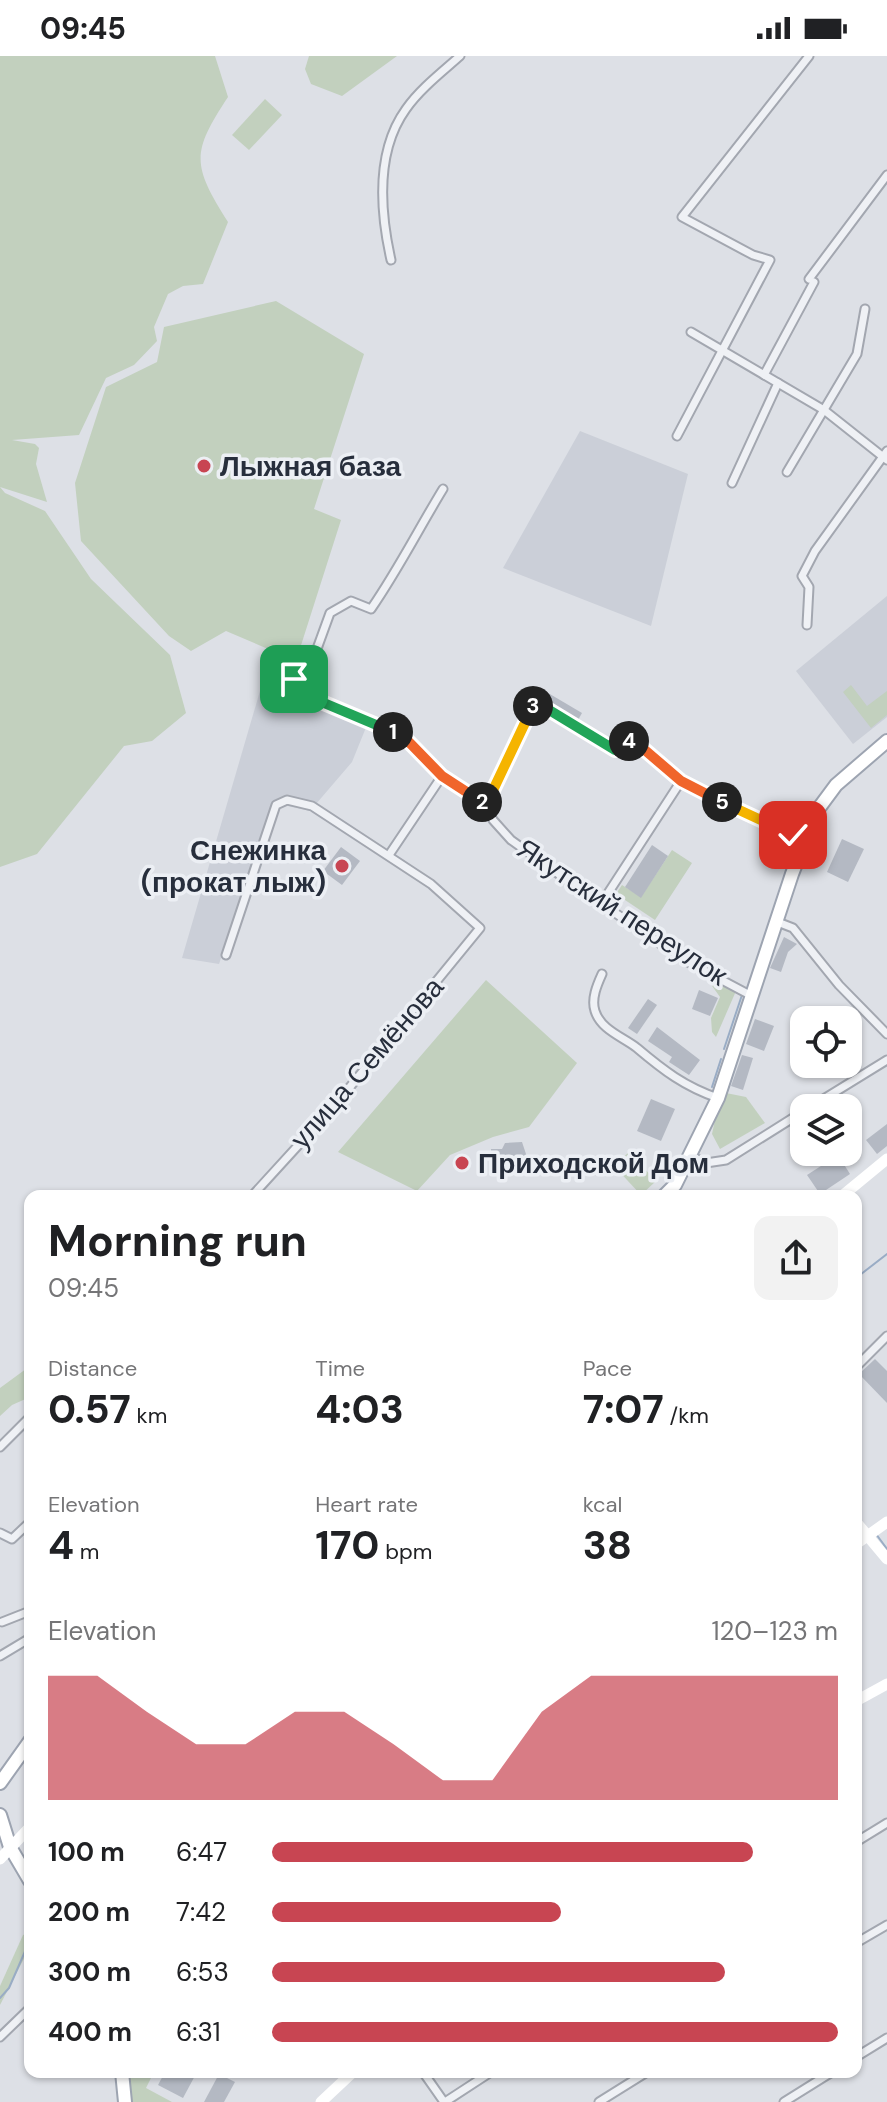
<!DOCTYPE html>
<html lang="en">
<head>
<meta charset="utf-8">
<style>
  :root { --surface:#fff; --page:#f2f2f2; --text:#202124; --muted:#757577; --accent:#c84552 }
  body { margin:0; font-family:"DM Sans",sans-serif; background:var(--page); color:var(--text); height:100vh; display:flex; flex-direction:column; font-size:30px; white-space:nowrap }
  * { box-sizing:border-box; margin:0 }
  p { font-size:26px; color:var(--muted) }
  .icon { flex:none; width:44px; height:44px; fill:none; stroke:currentColor; stroke-width:2; stroke-linecap:round; stroke-linejoin:round }
  .map { position:relative; flex:1; overflow:hidden }
  .drawer { position:absolute; left:24px; top:1134px; width:838px; height:888px; display:flex; flex-direction:column; background:var(--surface); border-radius:16px; box-shadow:0 2px 6px #0004 }
  .drawer>* { flex:none }
  .tools { position:absolute; left:790px; top:950px; display:grid; gap:16px }
  .tools a { display:grid; place-items:center; width:72px; height:72px; border-radius:16px; background:var(--surface); box-shadow:0 2px 6px #0004; font-size:40px }
  .pin { position:absolute; display:grid; place-items:center; width:68px; height:68px; color:#fff; margin:-34px; border-radius:16px; box-shadow:0 4px 12px #0006 }
  .km { position:absolute; width:40px; height:40px; margin:-20px; border-radius:50%; background:#222; color:#fff; font-size:22px; line-height:40px; text-align:center }
  .round { display:grid; place-items:center; flex:none; width:84px; height:84px; border-radius:16px; background:var(--page) }
  .overview { display:flex; align-items:center; justify-content:space-between; height:136px; padding:0 24px }
  h1 { font-size:44px; font-weight:700; line-height:60px }
  .stats { display:grid; grid-template-columns:repeat(3,1fr); gap:12px; height:136px; padding:8px 24px }
  .stats div { display:grid; align-content:center }
  .stats b { font-size:40px; font-weight:700 }
  .stats small { font-size:22px; font-weight:400 }
  .stats p { font-size:22px }
  .chart { height:224px; padding:16px 24px }
  .chart p { display:flex; justify-content:space-between }
  .chart svg { width:100%; height:144px; margin-top:8px; fill:var(--accent); opacity:.7 }
  ul { padding:0 24px; list-style:none; font-size:26px }
  li { display:grid; grid-template-columns:128px 96px 1fr; align-items:center; height:60px }
  li i { height:20px; border-radius:10px; background:var(--accent) }
  .status { display:flex; justify-content:space-between; align-items:center; height:56px; padding:0 40px; background:var(--surface); direction:ltr }
  .status svg { height:22px; fill:currentColor }
  .map>svg:first-child { display:block }
</style>
</head>
<body>
<div class="status"><b>09:45</b><svg viewBox="0 0 49 12"><path d="M0 12V9h3v3zM5 12V6h3v6zM10 12V3h3v9zM15 12V0h3v12zM26 1h20v11H26zM47 4h2v5h-2z"/></svg></div>
<div class="map">
<svg width="887" height="2046" viewBox="0 0 887 2046">
  <rect width="100%" height="100%" fill="#dde0e6"/>
  <g fill="#cbcfd8">
    <polygon points="580,375 688,418 651,570 503,512"/>
    <polygon points="887,540 887,661 853,688 796,615"/>
    <polygon points="269,604 279,610 302,638 322,653 367,669 352,706 310,755 274,747 219,908 182,902"/>
  </g>
  <g fill="#c2d0be">
    <path d="M0,0H215L228,41C191,97 192,109 228,166L203,228L183,230L168,238L154,271L157,285L134,309L106,322L79,379L12,384L35,388L39,392L36,408L47,446L0,431L5,437L45,455L91,523L170,599L186,657L152,685L124,690L37,798L0,811Z"/>
    <polygon points="309,0 397,0 342,40 311,28 305,13"/>
    <polygon points="265,43 282,59 249,94 232,79"/>
    <polygon points="276,245 364,298 314,453 341,464 296,605 226,575 191,595 169,580 81,485 75,427 106,331 157,306 164,271"/>
    <polygon points="851,629 867,650 887,635 887,659 871,672 843,636"/>
    <polygon points="672,794 692,807 655,864 616,838 622,829 641,841"/>
    <polygon points="713,921 736,935 716,981 712,976 711,962 720,941 710,927"/>
    <polygon points="486,924 577,1007 529,1071 493,1081 450,1099 417,1135 338,1096"/>
    <polygon points="721,1036 746,1041 765,1067 720,1093 712,1078"/>
    <polygon points="629,1096 656,1125 641,1139 614,1110"/>
    <polygon points="30,1310 30,1341 12,1349 0,1360 0,1332"/>
    <polygon points="30,1876 30,1891 0,1949 0,1930 23,1879"/>
    <polygon points="129,2016 154,2016 146,2032 172,2046 132,2046"/>
  </g>
  <g fill="none" stroke-linecap="round" stroke-linejoin="round">
    <g stroke="#99acc5" stroke-width="2">
      <polyline points="724,993 742,939"/>
      <polyline points="712,1031 721,1003"/>
      <polyline points="856,1222 887,1198"/>
      <polyline points="876,1478 887,1493"/>
      <polyline points="0,1942 9,1932 30,1884"/>
    </g>
  </g>
  <g fill="#b4b9c3">
    <polygon points="543,634 582,657 578,664 539,640"/>
    <polygon points="842,783 864,793 848,826 827,816"/>
    <polygon points="652,789 668,800 641,842 625,831"/>
    <polygon points="341,791 360,805 342,829 323,815"/>
    <polygon points="784,881 797,888 788,896 781,916 770,912"/>
    <polygon points="699,934 718,942 710,960 692,953"/>
    <polygon points="648,943 657,949 637,978 628,972"/>
    <polygon points="755,963 774,970 764,995 746,988"/>
    <polygon points="657,971 700,1004 689,1019 669,1006 672,1001 648,985"/>
    <polygon points="742,999 753,1002 743,1034 731,1030"/>
    <polygon points="651,1043 675,1053 661,1085 637,1075"/>
    <polygon points="887,1068 887,1090 877,1098 866,1084"/>
    <polygon points="522,1086 528,1104 517,1114 508,1114 502,1109 501,1103 491,1103 491,1093 502,1093 505,1087"/>
    <polygon points="838,1099 850,1118 820,1138 807,1119"/>
    <polygon points="875,1303 887,1315 887,1347 859,1318"/>
    <polygon points="165,2016 197,2016 183,2042 158,2029"/>
    <polygon points="219,2018 235,2026 224,2046 204,2046"/>
  </g>
  <g fill="none" stroke-linecap="round" stroke-linejoin="round">
    <g stroke="#a3a7b0" stroke-width="11">
      <g id="street">
        <path d="M391,204C380,155 375,96 406,53C420,33 442,16 460,0"/>
        <polyline points="809,223 887,119"/>
        <polyline points="691,276 824,354 887,404"/>
        <polyline points="764,319 814,226"/>
        <polyline points="677,380 770,204 753,199 682,161 809,0"/>
        <polyline points="787,416 857,298 865,253"/>
        <polyline points="732,427 778,327"/>
        <polyline points="807,569 809,531 802,520 815,495 887,395"/>
        <polyline points="271,599 301,631 324,647 405,682 442,720 486,749 493,764 511,784 564,822 684,904 750,939"/>
        <path d="M309,637L317,627L314,601L330,557L351,545L371,553C398,514 418,474 443,433"/>
        <polyline points="486,749 536,646 615,694 632,683 681,725 803,784"/>
        <polyline points="389,799 442,720"/>
        <polyline points="601,848 681,725"/>
        <polyline points="775,865 793,872 839,929 887,978"/>
        <polyline points="226,899 276,749 287,744 312,750 431,828 480,872 336,1048 252,1140"/>
        <path d="M602,918C597,929 591,943 595,955C601,974 623,981 637,992C663,1014 685,1031 718,1042"/>
        <polyline points="809,1052 887,1004"/>
        <polyline points="690,1100 706,1107 726,1104 804,1055"/>
        <polyline points="856,1311 887,1280"/>
        <polyline points="0,1391 30,1361"/>
        <polyline points="0,1477 12,1483 30,1466"/>
        <polyline points="2,1566 30,1555"/>
        <polyline points="0,1600 30,1582"/>
        <polyline points="856,1786 887,1767"/>
        <polyline points="856,1887 887,1869"/>
        <polyline points="0,1981 30,1952"/>
        <polyline points="856,2001 887,1982"/>
        <polyline points="423,2016 444,2046"/>
        <polyline points="445,2046 491,2016"/>
        <polyline points="599,2046 647,2016"/>
        <polyline points="784,2046 832,2016"/>
      </g>
    </g>
    <g stroke="#9da4b1" stroke-width="16">
      <g id="primary">
        <polyline points="664,1140 675,1129 718,1042 792,818 816,756 836,729 887,685"/>
        <polyline points="0,1727 30,1685"/>
        <polyline points="0,1759 10,1791 30,1825"/>
        <polyline points="122,2016 125,2046"/>
      </g>
    </g>
    <use href="#street" stroke="#eff1f5" stroke-width="7"/>
    <g stroke="#fff" stroke-width="11">
      <polyline points="842,1140 887,1103"/>
      <polyline points="856,1466 887,1503"/>
      <polyline points="856,1488 887,1466"/>
      <polyline points="856,1645 887,1628"/>
      <polyline points="0,1803 30,1771"/>
      <polyline points="321,2046 353,2016"/>
    </g>
    <use href="#primary" stroke="#fff" stroke-width="12"/>
  </g>
  <g fill="none" stroke-linecap="round" stroke-linejoin="round">
    <g stroke="#fff" stroke-width="16">
      <polyline id="split-1" points="294,623 324,647 393,676"/>
    </g>
    <g stroke="#fff" stroke-width="16">
      <polyline id="split-2" points="393,676 405,682 442,720 482,746"/>
    </g>
    <g stroke="#fff" stroke-width="16">
      <polyline id="split-3" points="482,746 486,749 533,650"/>
    </g>
    <g stroke="#fff" stroke-width="16">
      <polyline id="split-4" points="533,650 536,646 615,694 629,685"/>
    </g>
    <g stroke="#fff" stroke-width="16">
      <polyline id="split-5" points="629,685 632,683 681,725 722,746"/>
    </g>
    <g stroke="#fff" stroke-width="16">
      <polyline id="split-6" points="722,746 793,779"/>
    </g>
    <use href="#split-1" stroke="#22a559" stroke-width="10"/>
    <use href="#split-2" stroke="#f0652b" stroke-width="10"/>
    <use href="#split-3" stroke="#f5b400" stroke-width="10"/>
    <use href="#split-4" stroke="#22a559" stroke-width="10"/>
    <use href="#split-5" stroke="#f0652b" stroke-width="10"/>
    <use href="#split-6" stroke="#f5b400" stroke-width="10"/>
  </g>
  <g fill="#c84552" stroke="#eceff4" stroke-width="3">
    <circle cx="204" cy="410" r="8"/>
    <circle cx="342" cy="810" r="8"/>
    <circle cx="462" cy="1107" r="8"/>
  </g>
  <g text-anchor="middle" dominant-baseline="central" stroke-width="7" stroke-linejoin="round" paint-order="stroke">
    <g font-size="28" font-weight="bold" fill="#272e3c" stroke="#eceff4" text-anchor="start">
      <text x="220" y="410">Лыжная база</text>
      <text x="326" y="794" text-anchor="end">Снежинка<tspan x="326" dy="32">(прокат лыж)</tspan></text>
      <text x="478" y="1107">Приходской Дом</text>
    </g>
    <g font-size="28" fill="#272e3c" stroke="#eceff4">
      <text transform="translate(622 856) rotate(33)">Якутский переулок</text>
      <text transform="translate(367 1007) rotate(-49)">улица Семёнова</text>
    </g>
  </g>
</svg>
<div class="tools">
<a><svg class="icon" aria-label="locate" viewBox="0 0 24 24"><circle cx="12" cy="12" r="6"/><path d="M12 2v4M12 18v4M2 12h4M18 12h4"/></svg></a>
<a><svg class="icon" aria-label="layers" viewBox="0 0 24 24"><path d="M12 4l9 5-9 5-9-5zM3 14l9 5 9-5"/></svg></a>
</div>
<div class="pin" style="left:294px;top:623px;background:#1e9e55"><svg class="icon" aria-label="arrive" viewBox="0 0 24 24"><path d="M6 21V4h12l-3 4 3 4H6"/></svg></div>
<div class="pin" style="left:793px;top:779px;background:#d93025"><svg class="icon" aria-label="check" viewBox="0 0 24 24"><path d="M5 12l5 5 9-10"/></svg></div>
<b class="km" style="left:393px;top:676px">1</b>
<b class="km" style="left:482px;top:746px">2</b>
<b class="km" style="left:533px;top:650px">3</b>
<b class="km" style="left:629px;top:685px">4</b>
<b class="km" style="left:722px;top:746px">5</b>
<section class="drawer">
<div class="overview"><div><h1>Morning run</h1><p>09:45</p></div><a class="round"><svg class="icon" aria-label="share" viewBox="0 0 24 24"><path d="M12 15V3M7 8l5-5 5 5M5 13v7h14v-7"/></svg></a></div>
<div class="stats">
<div><p>Distance</p><b>0.57<small> km</small></b></div>
<div><p>Time</p><b>4:03</b></div>
<div><p>Pace</p><b>7:07<small> /km</small></b></div>
</div>
<div class="stats">
<div><p>Elevation</p><b>4<small> m</small></b></div>
<div><p>Heart rate</p><b>170<small> bpm</small></b></div>
<div><p>kcal</p><b>38</b></div>
</div>
<div class="chart"><p><span>Elevation</span>120–123 m</p>
<svg viewBox="0 0 160 44" preserveAspectRatio="none"><path d="M0 44V6L10 6L20 17L30 27L40 27L50 17L60 17L70 27L80 38L90 38L100 17L110 6L120 6L130 6L140 6L150 6L160 6V44z"/></svg>
</div>
<ul>
<li><b>100 m</b>6:47<i style="width:85%"></i></li>
<li><b>200 m</b>7:42<i style="width:51%"></i></li>
<li><b>300 m</b>6:53<i style="width:80%"></i></li>
<li><b>400 m</b>6:31<i style="width:100%"></i></li>
</ul>
</section>
</div>
</body>
</html>
